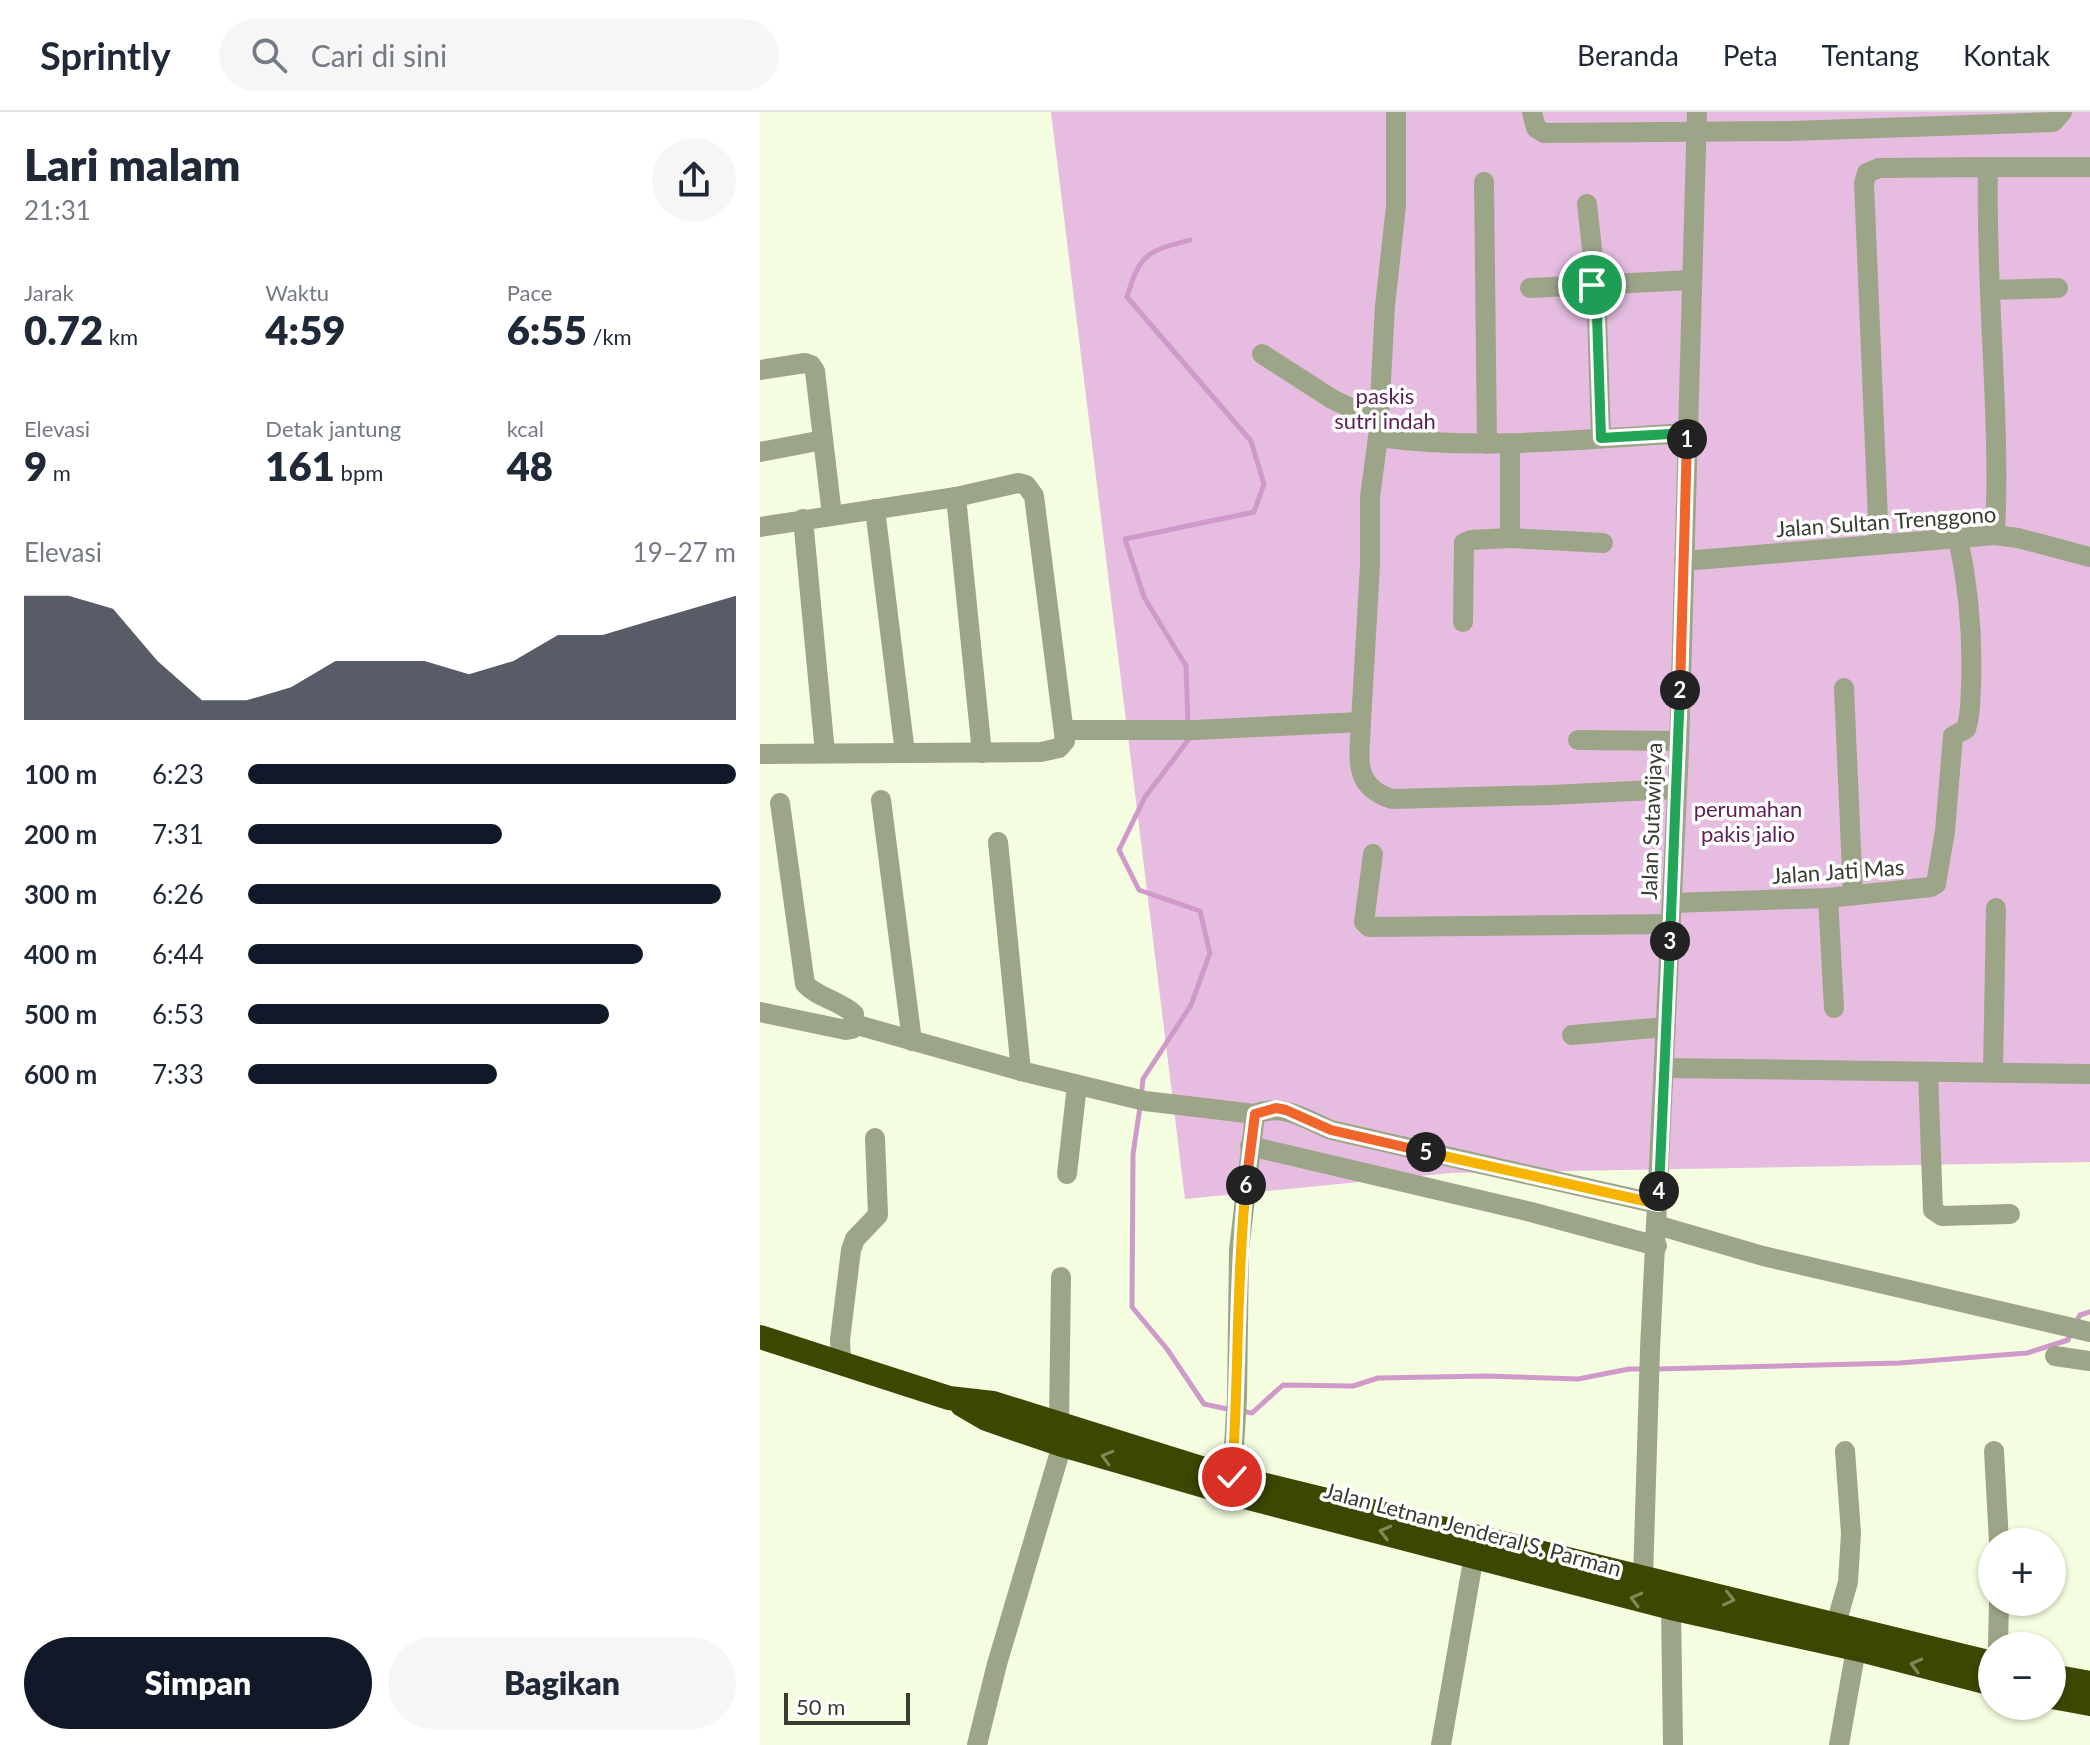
<!DOCTYPE html>
<html lang="id">
<head>
<meta charset="utf-8">
<style>
  :root { --surface:#fff; --page:#f6f6f7; --text:#1f2937; --muted:#747a83; --line:#e0e1e3; --accent:#111827 }
  body { margin:0; font-family:Lato,sans-serif; background:var(--page); color:var(--text); height:100vh; display:flex; flex-direction:column; font-size:30px; white-space:nowrap }
  * { box-sizing:border-box; margin:0 }
  p { font-size:26px; color:var(--muted) }
  .icon { flex:none; width:44px; height:44px; fill:none; stroke:currentColor; stroke-width:2; stroke-linecap:round; stroke-linejoin:round }
  .map { position:relative; flex:1; overflow:hidden }
  .details { display:flex; flex-direction:column; background:var(--surface); width:760px }
  .details>* { flex:none }
  .fabs { position:absolute; left:1218px; top:1416px; display:grid; gap:16px }
  .fabs a { display:grid; place-items:center; width:88px; height:88px; border-radius:50%; background:var(--surface); box-shadow:0 2px 6px #0004; font-size:40px }
  .scale { position:absolute; left:24px; bottom:20px; width:126px; box-sizing:border-box; padding-left:8px; border:4px solid #393c31; border-top:0; font-size:22px; line-height:28px; white-space:nowrap; color:#393c31; -webkit-text-stroke:6px #fff; paint-order:stroke }
  .pin { position:absolute; display:grid; place-items:center; width:68px; height:68px; color:#fff; margin:-34px; border:4px solid #fff; border-radius:50%; box-shadow:0 2px 8px #0007 }
  .km { position:absolute; width:40px; height:40px; margin:-20px; border-radius:50%; background:#222; color:#fff; font-size:22px; line-height:40px; text-align:center }
  .round { display:grid; place-items:center; flex:none; width:84px; height:84px; border-radius:42px; background:var(--page) }
  .summary { display:flex; align-items:center; justify-content:space-between; height:136px; padding:0 24px }
  h1 { font-size:44px; font-weight:800; line-height:60px }
  .metrics { display:grid; grid-template-columns:repeat(3,1fr); gap:12px; height:136px; padding:8px 24px }
  .metrics div { display:grid; align-content:center }
  .metrics b { font-size:40px; font-weight:800 }
  .metrics small { font-size:22px; font-weight:400 }
  .metrics p { font-size:22px }
  .chart { height:224px; padding:16px 24px }
  .chart p { display:flex; justify-content:space-between }
  .chart svg { width:100%; height:144px; margin-top:8px; fill:var(--accent); opacity:.7 }
  .primary-button { display:flex; gap:16px; margin-top:auto; padding:16px 24px }
  .primary-button a { flex:1; height:92px; border-radius:48px; background:var(--accent); color:#fff; font-size:32px; font-weight:800; line-height:92px; text-align:center }
  .primary-button a+a { background:var(--page); color:var(--text) }
  ul { padding:0 24px; list-style:none; font-size:26px }
  li { display:grid; grid-template-columns:128px 96px 1fr; align-items:center; height:60px }
  li i { height:20px; border-radius:10px; background:var(--accent) }
  header { display:flex; align-items:center; gap:48px; box-sizing:border-box; height:112px; padding:0 40px; background:var(--surface); border-bottom:2px solid var(--line) }
  header strong { font-size:38px }
  nav { display:flex; gap:44px; margin-inline-start:auto; font-size:28px }
  .search { width:560px; height:72px; background:var(--page); display:flex; align-items:center; gap:20px; box-sizing:border-box; padding:0 28px; border-radius:44px; color:var(--muted); font-size:30px }
  main { display:flex; flex:1; min-height:0 }
  .map>svg:first-child { display:block }
</style>
</head>
<body>
<header>
<strong>Sprintly</strong>
<div class="search"><svg class="icon" aria-label="search" viewBox="0 0 24 24"><circle cx="10" cy="10" r="6"/><path d="M15 15l6 6"/></svg>Cari di sini</div>
<nav><a>Beranda</a><a>Peta</a><a>Tentang</a><a>Kontak</a></nav>
</header>
<main>
<section class="details">
<div class="summary"><div><h1>Lari malam</h1><p>21:31</p></div><a class="round"><svg class="icon" aria-label="share" viewBox="0 0 24 24"><path d="M12 15V3M7 8l5-5 5 5M5 13v7h14v-7"/></svg></a></div>
<div class="metrics">
<div><p>Jarak</p><b>0.72<small> km</small></b></div>
<div><p>Waktu</p><b>4:59</b></div>
<div><p>Pace</p><b>6:55<small> /km</small></b></div>
</div>
<div class="metrics">
<div><p>Elevasi</p><b>9<small> m</small></b></div>
<div><p>Detak jantung</p><b>161<small> bpm</small></b></div>
<div><p>kcal</p><b>48</b></div>
</div>
<div class="chart"><p><span>Elevasi</span>19–27 m</p>
<svg viewBox="0 0 160 44" preserveAspectRatio="none"><path d="M0 44V6L10 6L20 10L30 26L40 38L50 38L60 34L70 26L80 26L90 26L100 30L110 26L120 18L130 18L140 14L150 10L160 6V44z"/></svg>
</div>
<ul>
<li><b>100 m</b>6:23<i style="width:100%"></i></li>
<li><b>200 m</b>7:31<i style="width:52%"></i></li>
<li><b>300 m</b>6:26<i style="width:97%"></i></li>
<li><b>400 m</b>6:44<i style="width:81%"></i></li>
<li><b>500 m</b>6:53<i style="width:74%"></i></li>
<li><b>600 m</b>7:33<i style="width:51%"></i></li>
</ul>
<div class="primary-button"><a>Simpan</a><a>Bagikan</a></div>
</section>
<div class="map">
<svg width="1330" height="1633" viewBox="0 0 1330 1633">
  <rect width="100%" height="100%" fill="#f4fddf"/>
  <polygon fill="#e6bde1" points="291,0 1330,0 1330,1050 691,1061 425,1087"/>
  <g fill="none" stroke-linecap="round" stroke-linejoin="round">
    <g stroke="#cf9ac9" stroke-width="5">
      <path d="M428,613L426,554L384,485L365,427L494,400L504,372L491,329L367,185C380,141 388,139 430,128"/>
      <polyline points="381,985 383,967 431,893 450,841 440,799 379,778 359,738 385,685 429,627 429,623"/>
      <polyline points="380,995 373,1042 372,1195 407,1237 444,1292 472,1298"/>
      <polyline points="1315,1212 1320,1203 1330,1200"/>
      <polyline points="896,1257 1140,1251 1267,1241 1308,1228 1311,1221"/>
      <polyline points="482,1299 492,1301 523,1273 593,1274 618,1266 727,1264 818,1267 869,1257 886,1257"/>
    </g>
    <g stroke="#9da589" stroke-width="20">
      <path d="M636,0V94L625,194L618,325C721,339 824,327 927,321"/>
      <polyline points="772,0 776,16 784,21 1032,19 1293,10 1302,0"/>
      <polyline points="1228,55 1330,55"/>
      <polyline points="724,70 727,332"/>
      <polyline points="827,92 836,172 841,326"/>
      <polyline points="770,176 931,168"/>
      <polyline points="1230,178 1298,176"/>
      <polyline points="502,242 572,287 620,310"/>
      <polyline points="0,258 45,251 51,253 55,259 72,403"/>
      <polyline points="0,340 63,328"/>
      <polyline points="196,385 222,641"/>
      <polyline points="115,397 145,641"/>
      <polyline points="43,407 65,641"/>
      <polyline points="0,415 196,385 258,371 266,373 274,384 305,629 299,636 281,640 0,642"/>
      <polyline points="750,426 843,431"/>
      <path d="M1119,432L1104,71L1107,61L1119,56L1228,55C1225,178 1241,301 1235,423"/>
      <polyline points="924,449 1235,423 1258,426 1330,445"/>
      <polyline points="703,510 704,431 711,428 750,426 750,331"/>
      <polyline points="1084,576 1093,783"/>
      <polyline points="601,610 610,453 610,385 618,325"/>
      <path d="M304,618H435L601,610C600,645 591,674 632,687L790,683L917,677"/>
      <polyline points="818,628 919,629"/>
      <polyline points="121,688 152,929"/>
      <polyline points="238,730 261,959"/>
      <polyline points="613,742 604,810 609,815 911,812"/>
      <polyline points="1068,786 1074,896"/>
      <path d="M912,791L1068,786L1171,775L1176,772L1185,719L1193,624L1206,617C1211,604 1210,589 1211,574C1213,522 1209,477 1198,426"/>
      <path d="M0,900L86,918L92,917L94,902C79,888 58,886 45,872L20,691"/>
      <polyline points="94,912 261,959 385,989 495,1002"/>
      <polyline points="812,923 906,915"/>
      <polyline points="905,956 1330,962"/>
      <polyline points="1168,960 1173,1098 1182,1104 1250,1102"/>
      <polyline points="1233,960 1236,796"/>
      <polyline points="490,1034 771,1100 897,1134"/>
      <polyline points="307,1062 317,973"/>
      <polyline points="897,1113 1003,1144 1330,1220"/>
      <polyline points="1295,1244 1330,1249"/>
      <polyline points="81,1251 80,1228 91,1138 95,1127 118,1103 115,1026"/>
      <polyline points="299,1312 301,1165"/>
      <polyline points="1234,1339 1239,1430"/>
      <path d="M472,1365L477,1286L479,1138L495,1002C523,991 545,1007 571,1018L898,1092"/>
      <polyline points="883,1467 890,1237 919,639 937,0"/>
      <polyline points="911,1496 913,1633"/>
      <polyline points="1076,1512 1088,1470 1091,1421 1085,1339"/>
      <polyline points="1238,1534 1239,1490"/>
      <polyline points="217,1633 237,1552 302,1333"/>
      <polyline points="681,1633 714,1443"/>
      <polyline points="1079,1633 1096,1537"/>
    </g>
    <g stroke="#3c4700" stroke-width="24">
      <polyline points="0,1225 189,1286 233,1291 457,1361 1232,1551"/>
      <polyline points="202,1293 226,1307 302,1333 465,1380 911,1496 1096,1537 1232,1572"/>
      <polyline points="1292,1564 1330,1571"/>
      <polyline points="1292,1585 1330,1592"/>
    </g>
  </g>
  <defs><path id="oneway-chevron" d="M-2-3.5L2.5 0L-2 3.5" fill="none" stroke-width="1.6" stroke-linecap="round" stroke-linejoin="round" transform="scale(2)"/></defs>
  <g stroke="#808759">
    <use href="#oneway-chevron" transform="translate(347 1345) rotate(-164)"/>
    <use href="#oneway-chevron" transform="translate(625 1420) rotate(-166)"/>
    <use href="#oneway-chevron" transform="translate(876 1487) rotate(-165)"/>
    <use href="#oneway-chevron" transform="translate(969 1487) rotate(13)"/>
    <use href="#oneway-chevron" transform="translate(1156 1553) rotate(-165)"/>
  </g>
  <g fill="none" stroke-linecap="round" stroke-linejoin="round">
    <g stroke="#fff" stroke-width="16">
      <polyline id="split-1" points="832,173 836,172 841,326 927,321 927,327"/>
    </g>
    <g stroke="#fff" stroke-width="16">
      <polyline id="split-2" points="920,578 927,327"/>
    </g>
    <g stroke="#fff" stroke-width="16">
      <polyline id="split-3" points="910,829 920,578"/>
    </g>
    <g stroke="#fff" stroke-width="16">
      <polyline id="split-4" points="899,1079 910,829"/>
    </g>
    <g stroke="#fff" stroke-width="16">
      <polyline id="split-5" points="666,1040 898,1092 899,1079"/>
    </g>
    <g stroke="#fff" stroke-width="16">
      <polyline id="split-6" points="486,1073 495,1002 516,996 526,998 571,1018 666,1040"/>
    </g>
    <g stroke="#fff" stroke-width="16">
      <path id="split-7" d="M472,1365C479,1268 476,1170 486,1073"/>
    </g>
    <use href="#split-1" stroke="#22a559" stroke-width="10"/>
    <use href="#split-2" stroke="#f0652b" stroke-width="10"/>
    <use href="#split-3" stroke="#22a559" stroke-width="10"/>
    <use href="#split-4" stroke="#22a559" stroke-width="10"/>
    <use href="#split-5" stroke="#f5b400" stroke-width="10"/>
    <use href="#split-6" stroke="#f0652b" stroke-width="10"/>
    <use href="#split-7" stroke="#f5b400" stroke-width="10"/>
  </g>
  <g text-anchor="middle" dominant-baseline="central" stroke-width="7" stroke-linejoin="round" paint-order="stroke">
    <g font-size="22" fill="#5e1f59" stroke="#fff">
      <text x="625" y="283">paskis<tspan x="625" dy="25">sutri indah</tspan></text>
      <text x="988" y="696">perumahan<tspan x="988" dy="25">pakis jalio</tspan></text>
    </g>
    <g font-size="22" fill="#393c31" stroke="#fff">
      <text transform="translate(1126 409) rotate(-4)">Jalan Sultan Trenggono</text>
      <text transform="translate(891 709) rotate(-88)">Jalan Sutawijaya</text>
      <text transform="translate(1078 759) rotate(-4)">Jalan Jati Mas</text>
      <text transform="translate(713 1417) rotate(15)">Jalan Letnan Jenderal S. Parman</text>
    </g>
  </g>
</svg>
<div class="fabs">
<a>+</a>
<a>−</a>
</div>
<div class="scale">50 m</div>
<div class="pin" style="left:832px;top:173px;background:#1e9e55"><svg class="icon" aria-label="arrive" viewBox="0 0 24 24"><path d="M6 21V4h12l-3 4 3 4H6"/></svg></div>
<div class="pin" style="left:472px;top:1365px;background:#d93025"><svg class="icon" aria-label="check" viewBox="0 0 24 24"><path d="M5 12l5 5 9-10"/></svg></div>
<b class="km" style="left:927px;top:327px">1</b>
<b class="km" style="left:920px;top:578px">2</b>
<b class="km" style="left:910px;top:829px">3</b>
<b class="km" style="left:899px;top:1079px">4</b>
<b class="km" style="left:666px;top:1040px">5</b>
<b class="km" style="left:486px;top:1073px">6</b>
</div>
</main>
</body>
</html>
